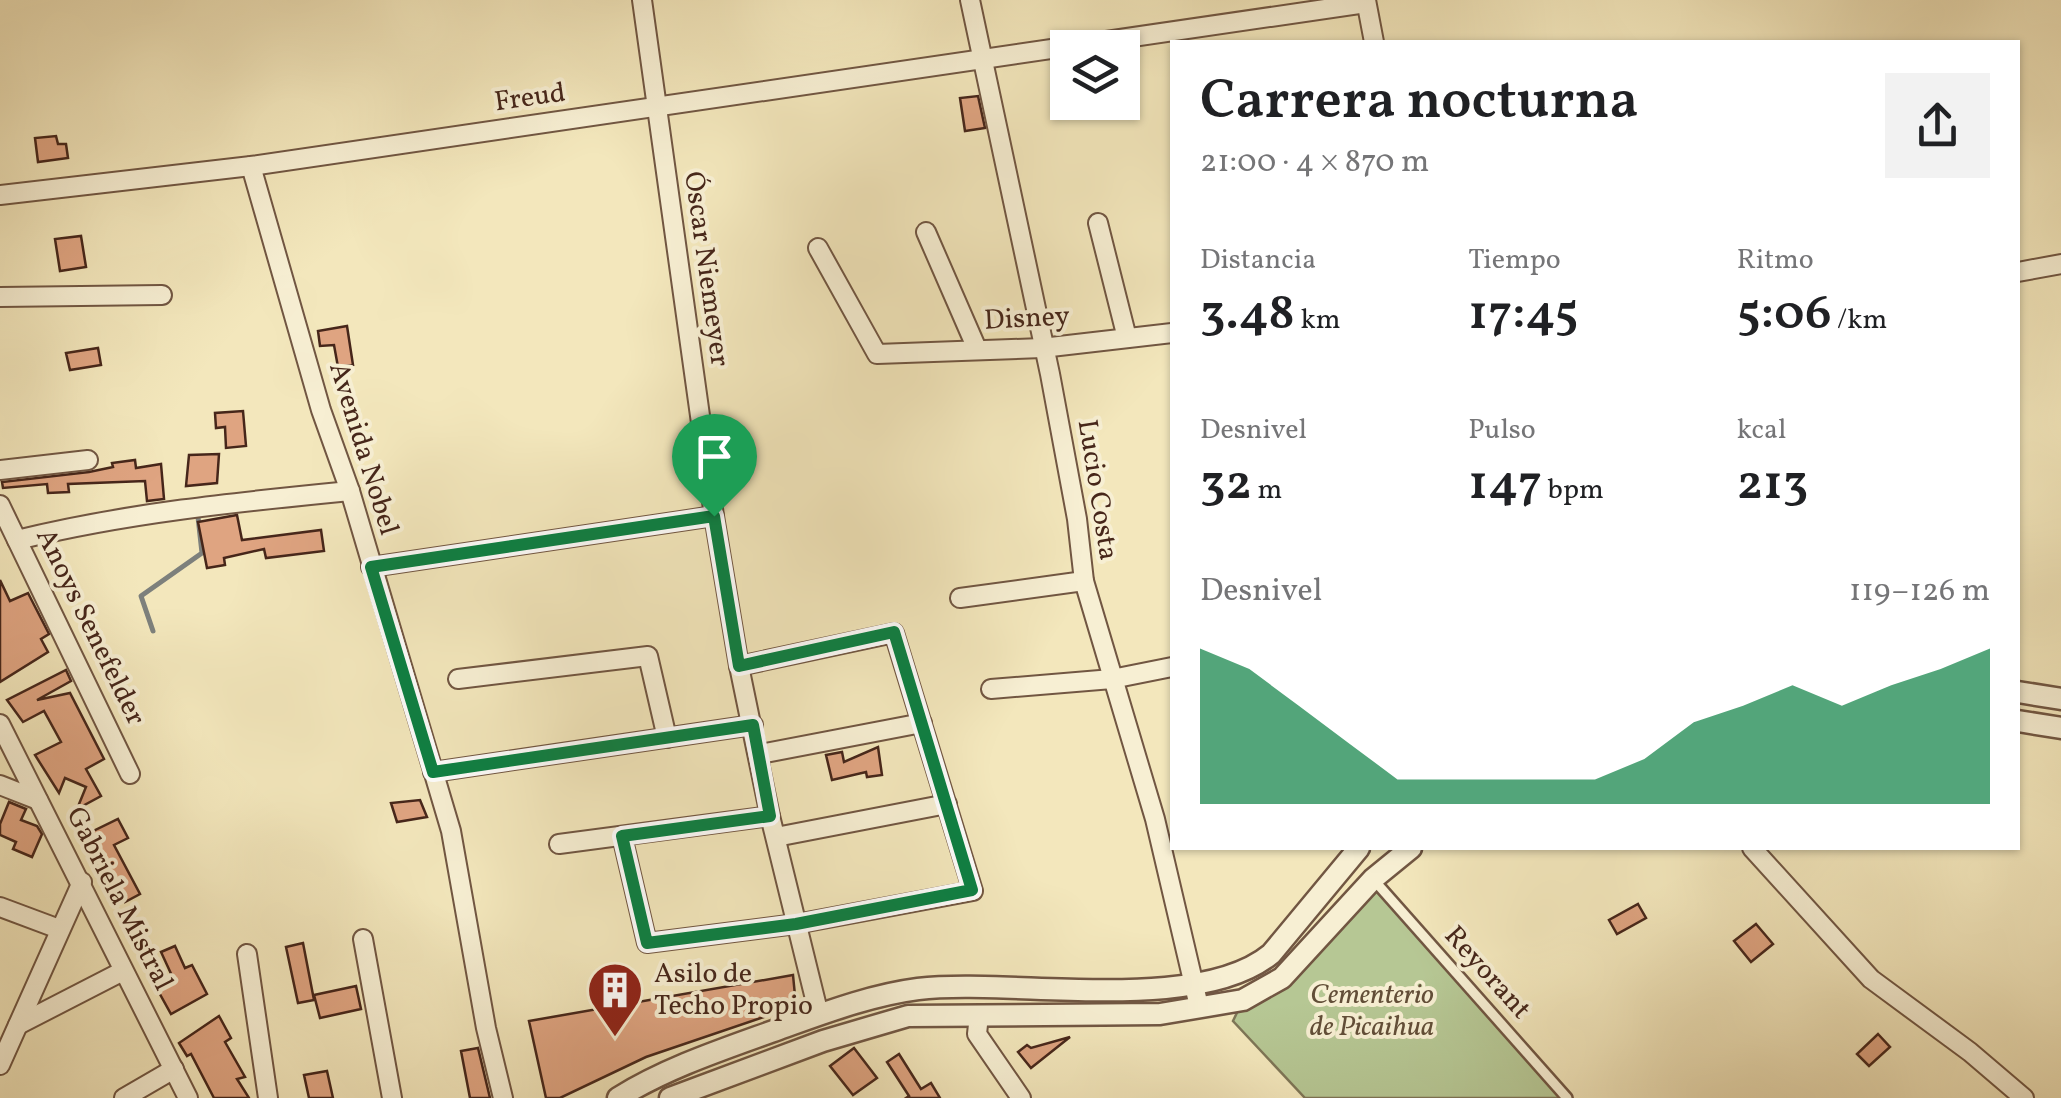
<!DOCTYPE html>
<html lang="es">
<head>
<meta charset="utf-8">
<style>
  :root { --surface:#fff; --page:#f2f2f2; --text:#202124; --muted:#757577; --accent:#0b8043 }
  body { margin:0; font-family:Vollkorn,serif; background:var(--page); color:var(--text); height:100vh; display:flex; flex-direction:column; font-size:38px; white-space:nowrap }
  * { box-sizing:border-box; margin:0 }
  p { font-size:32px; color:var(--muted) }
  .icon { flex:none; width:55px; height:55px; fill:none; stroke:currentColor; stroke-width:2; stroke-linecap:round; stroke-linejoin:round }
  .map { position:relative; flex:1; overflow:hidden }
  .details { position:absolute; left:1170px; top:40px; width:850px; height:810px; display:flex; flex-direction:column; background:var(--surface); border-radius:0px; box-shadow:0 2px 8px #0004 }
  .details>* { flex:none }
  .tools { position:absolute; left:1050px; top:30px; display:grid; gap:20px }
  .tools a { display:grid; place-items:center; width:90px; height:90px; border-radius:0px; background:var(--surface); box-shadow:0 2px 8px #0004; font-size:50px }
  .pin { position:absolute; display:grid; place-items:center; width:85px; height:85px; color:#fff; margin:-102px -42px; border-radius:50% 50% 50% 0; rotate:-45deg; box-shadow:0 0 10px #0007 }
  .pin .icon { rotate:45deg }
  .round { display:grid; place-items:center; flex:none; width:105px; height:105px; border-radius:0px; background:var(--page) }
  .head { display:flex; align-items:center; justify-content:space-between; height:170px; padding:0 30px }
  h1 { font-size:55px; font-weight:600; line-height:75px }
  .figures { display:grid; grid-template-columns:repeat(3,1fr); gap:15px; height:170px; padding:10px 30px }
  .figures div { display:grid; align-content:center }
  .figures b { font-size:50px; font-weight:600 }
  .figures small { font-size:28px; font-weight:400 }
  .figures p { font-size:28px }
  .chart { height:280px; padding:20px 30px }
  .chart p { display:flex; justify-content:space-between }
  .chart svg { width:100%; height:180px; margin-top:10px; fill:var(--accent); opacity:.7 }
  .map>svg:first-child { display:block }
</style>
</head>
<body>
<div class="map">
<svg width="2061" height="1098" viewBox="0 0 2061 1098">
  <rect width="100%" height="100%" fill="#f3e7bc"/>
  <filter id="stains"><feTurbulence type="fractalNoise" baseFrequency=".002" numOctaves="4"/><feColorMatrix values="0 0 0 0 .2 0 0 0 0 .09 0 0 0 0 .02 0 0 0 .5 -.17"/></filter>
  <radialGradient id="worn" r=".72"><stop offset=".6" stop-color="#630" stop-opacity="0"/><stop offset="1" stop-color="#630" stop-opacity=".3"/></radialGradient>
  <polygon fill="#b6c794" stroke="#7e7657" stroke-width="2.5" points="1373,879 1566,1098 1305,1098 1233,1021 1243,1000 1264,990"/>
  <g fill="none" stroke-linecap="round" stroke-linejoin="round">
    <polyline stroke="#7d807c" stroke-width="5" points="153,631 141,596 202,553 198,517"/>
  </g>
  <g fill="#dfa481" stroke="#46261a" stroke-width="2.5">
    <polygon points="978,96 985,128 965,131 960,98"/>
    <polygon points="56,136 58,144 66,144 68,158 38,162 35,138"/>
    <polygon points="81,236 86,267 60,271 55,239"/>
    <polygon points="347,326 353,365 338,367 334,345 320,346 318,331"/>
    <polygon points="98,348 101,365 70,370 66,353"/>
    <polygon points="243,411 246,446 226,448 225,427 216,428 215,413"/>
    <polygon points="219,454 217,483 186,486 189,455"/>
    <polygon points="135,460 136,468 161,464 164,499 147,501 145,481 68,484 69,492 48,493 47,484 3,488 2,482 89,472 113,467 112,463"/>
    <polygon points="237,515 242,540 321,530 324,551 266,558 264,549 224,558 225,565 207,568 198,522"/>
    <polygon points="0,580 10,601 28,593 49,634 41,639 48,652 0,682"/>
    <polygon points="66,670 71,681 37,700 70,693 104,759 86,769 101,796 77,809 86,787 65,778 59,793 35,755 61,742 44,711 23,722 7,700"/>
    <polygon points="878,747 882,775 867,777 866,772 832,780 826,755 842,752 844,762"/>
    <polygon points="420,800 427,817 397,822 391,803"/>
    <polygon points="9,802 26,809 21,820 37,826 42,834 32,857 13,849 16,842 0,835 0,824"/>
    <polygon points="118,819 128,838 114,845 140,894 125,902 123,897 116,900 81,837"/>
    <polygon points="1638,904 1646,918 1617,934 1609,920"/>
    <polygon points="1756,924 1773,944 1751,962 1734,941"/>
    <polygon points="303,943 314,1000 298,1003 286,947"/>
    <polygon points="175,946 185,968 192,965 207,994 171,1014 156,987 173,978 161,952"/>
    <polygon points="793,975 796,1006 646,1057 560,1098 546,1098 529,1021"/>
    <polygon points="356,986 361,1009 320,1018 314,995"/>
    <polygon points="219,1016 231,1038 225,1042 245,1077 237,1079 249,1098 214,1098 191,1054 187,1056 179,1043"/>
    <polygon points="1878,1034 1890,1047 1869,1066 1857,1054"/>
    <polygon points="1070,1037 1031,1068 1018,1052 1027,1045 1031,1048"/>
    <polygon points="478,1048 490,1098 470,1098 461,1051"/>
    <polygon points="854,1048 877,1078 853,1095 830,1066"/>
    <polygon points="899,1054 921,1089 931,1083 940,1098 906,1098 909,1096 887,1062"/>
    <polygon points="327,1071 333,1098 309,1098 304,1075"/>
  </g>
  <g fill="none" stroke-linecap="round" stroke-linejoin="round">
    <g stroke="#715642" stroke-width="14">
      <polyline id="service" points="1373,879 1567,1098"/>
    </g>
    <g stroke="#715642" stroke-width="22">
      <g id="minor">
        <polyline points="642,0 714,516 739,666 770,816 819,1015"/>
        <polyline points="970,0 1050,374 1077,519 1084,581 1155,819 1197,998"/>
        <polyline points="1366,0 1374,42"/>
        <polyline points="251,166 321,410 350,491 451,831 486,1028 503,1098"/>
        <polyline points="0,195 251,166 1366,3"/>
        <polyline points="1098,223 1127,338"/>
        <polyline points="926,232 977,349"/>
        <polyline points="818,248 877,354 1042,348 1172,333"/>
        <polyline points="2018,272 2061,264"/>
        <polyline points="0,297 162,295"/>
        <polyline points="0,470 88,460"/>
        <polyline points="0,505 130,774"/>
        <path d="M17,540C126,513 238,502 350,491"/>
        <polyline points="371,567 714,516"/>
        <polyline points="960,598 1084,581"/>
        <polyline points="458,679 648,656 667,738"/>
        <polyline points="991,689 1112,679 1172,667"/>
        <polyline points="0,724 188,1098"/>
        <polyline points="760,754 922,723"/>
        <polyline points="433,772 753,725"/>
        <polyline points="0,785 38,800"/>
        <polyline points="622,836 647,943 796,924 973,891 894,633 739,666"/>
        <polyline points="776,837 947,804"/>
        <polyline points="559,844 770,816"/>
        <polyline points="1752,848 1871,979 1970,1052 2024,1098"/>
        <polyline points="0,907 59,929"/>
        <polyline points="363,939 392,1098"/>
        <polyline points="247,954 268,1098"/>
        <polyline points="979,1015 977,1034 1021,1098"/>
        <polyline points="18,1025 123,971"/>
        <polyline points="0,1065 82,882"/>
        <polyline points="124,1098 174,1069"/>
      </g>
    </g>
    <g stroke="#715642" stroke-width="25">
      <g id="tertiary">
        <polyline points="2018,692 2061,699"/>
        <polyline points="2018,721 2061,728"/>
        <path d="M618,1098C668,1067 724,1049 779,1029C824,1013 871,995 918,989C1012,978 1197,1015 1271,954L1359,848"/>
        <polyline points="670,1098 823,1041 908,1016 1160,1014 1243,1000 1282,978 1373,879 1411,848"/>
      </g>
    </g>
    <use href="#service" stroke="#f7efd3" stroke-width="9"/>
    <use href="#minor" stroke="#f7efd3" stroke-width="18"/>
    <use href="#tertiary" stroke="#f7efd3" stroke-width="20"/>
  </g>
  <g fill="none" stroke-linecap="round" stroke-linejoin="round">
    <g stroke="#fff" stroke-width="20">
      <polygon id="route" points="714,516 739,666 894,632 972,890 796,924 647,943 622,836 770,816 753,725 433,772 371,567"/>
    </g>
    <use href="#route" stroke="#0b8043" stroke-width="12"/>
  </g>
  <defs>
    <g id="building-pin" transform="scale(2.875)"><path d="M0 17L-7.5 6A9.5 9.5 0 1 1 7.5 6Z" fill="#8f2418" stroke="#f7efd3"/><path d="M-4-6H4V6H1V3H-1V6H-4ZM-2.5-4.3h1.7v1.8h-1.7ZM.8-4.3h1.7v1.8H.8ZM-2.5-1h1.7V.8h-1.7ZM.8-1h1.7V.8H.8Z" fill="#fff"/></g>
  </defs>
  <g fill-rule="evenodd">
    <use href="#building-pin" x="615" y="990"/>
  </g>
  <g text-anchor="middle" dominant-baseline="central" stroke-width="8" stroke-linejoin="round" paint-order="stroke">
    <g font-size="28" fill="#46261a" stroke="#f7efd3">
      <text transform="translate(530 98) rotate(-8)">Freud</text>
      <text transform="translate(706 269) rotate(82)">Óscar Niemeyer</text>
      <text transform="translate(1027 319) rotate(-3)">Disney</text>
      <text transform="translate(363 449) rotate(73)">Avenida Nobel</text>
      <text transform="translate(1097 490) rotate(81)">Lucio Costa</text>
      <text transform="translate(90 627) rotate(64)">Anoys Senefelder</text>
      <text transform="translate(119 899) rotate(63)">Gabriela Mistral</text>
      <text transform="translate(1487 973) rotate(48)">Reyorant</text>
    </g>
    <g font-size="28" fill="#46261a" stroke="#f7efd3" text-anchor="start">
      <text x="654" y="974">Asilo de<tspan x="654" dy="32">Techo Propio</tspan></text>
    </g>
    <g font-size="28" font-style="italic" fill="#624e38" stroke="#f7efd3">
      <text x="1372" y="995">Cementerio<tspan x="1372" dy="32">de Picaihua</tspan></text>
    </g>
  </g>
  <rect width="100%" height="100%" filter="url(#stains)"/>
  <rect width="100%" height="100%" fill="url(#worn)"/>
</svg>
<div class="tools">
<a><svg class="icon" aria-label="layers" viewBox="0 0 24 24"><path d="M12 4l9 5-9 5-9-5zM3 14l9 5 9-5"/></svg></a>
</div>
<div class="pin" style="left:714px;top:516px;background:#1e9e55"><svg class="icon" aria-label="arrive" viewBox="0 0 24 24"><path d="M6 21V4h12l-3 4 3 4H6"/></svg></div>
<section class="details">
<div class="head"><div><h1>Carrera nocturna</h1><p>21:00 · 4 × 870 m</p></div><a class="round"><svg class="icon" aria-label="share" viewBox="0 0 24 24"><path d="M12 15V3M7 8l5-5 5 5M5 13v7h14v-7"/></svg></a></div>
<div class="figures">
<div><p>Distancia</p><b>3.48<small> km</small></b></div>
<div><p>Tiempo</p><b>17:45</b></div>
<div><p>Ritmo</p><b>5:06<small> /km</small></b></div>
</div>
<div class="figures">
<div><p>Desnivel</p><b>32<small> m</small></b></div>
<div><p>Pulso</p><b>147<small> bpm</small></b></div>
<div><p>kcal</p><b>213</b></div>
</div>
<div class="chart"><p><span>Desnivel</span>119–126 m</p>
<svg viewBox="0 0 160 44" preserveAspectRatio="none"><path d="M0 44V6L10 11L20 20L30 29L40 38L50 38L60 38L70 38L80 38L90 33L100 24L110 20L120 15L130 20L140 15L150 11L160 6V44z"/></svg>
</div>
</section>
</div>
</body>
</html>
